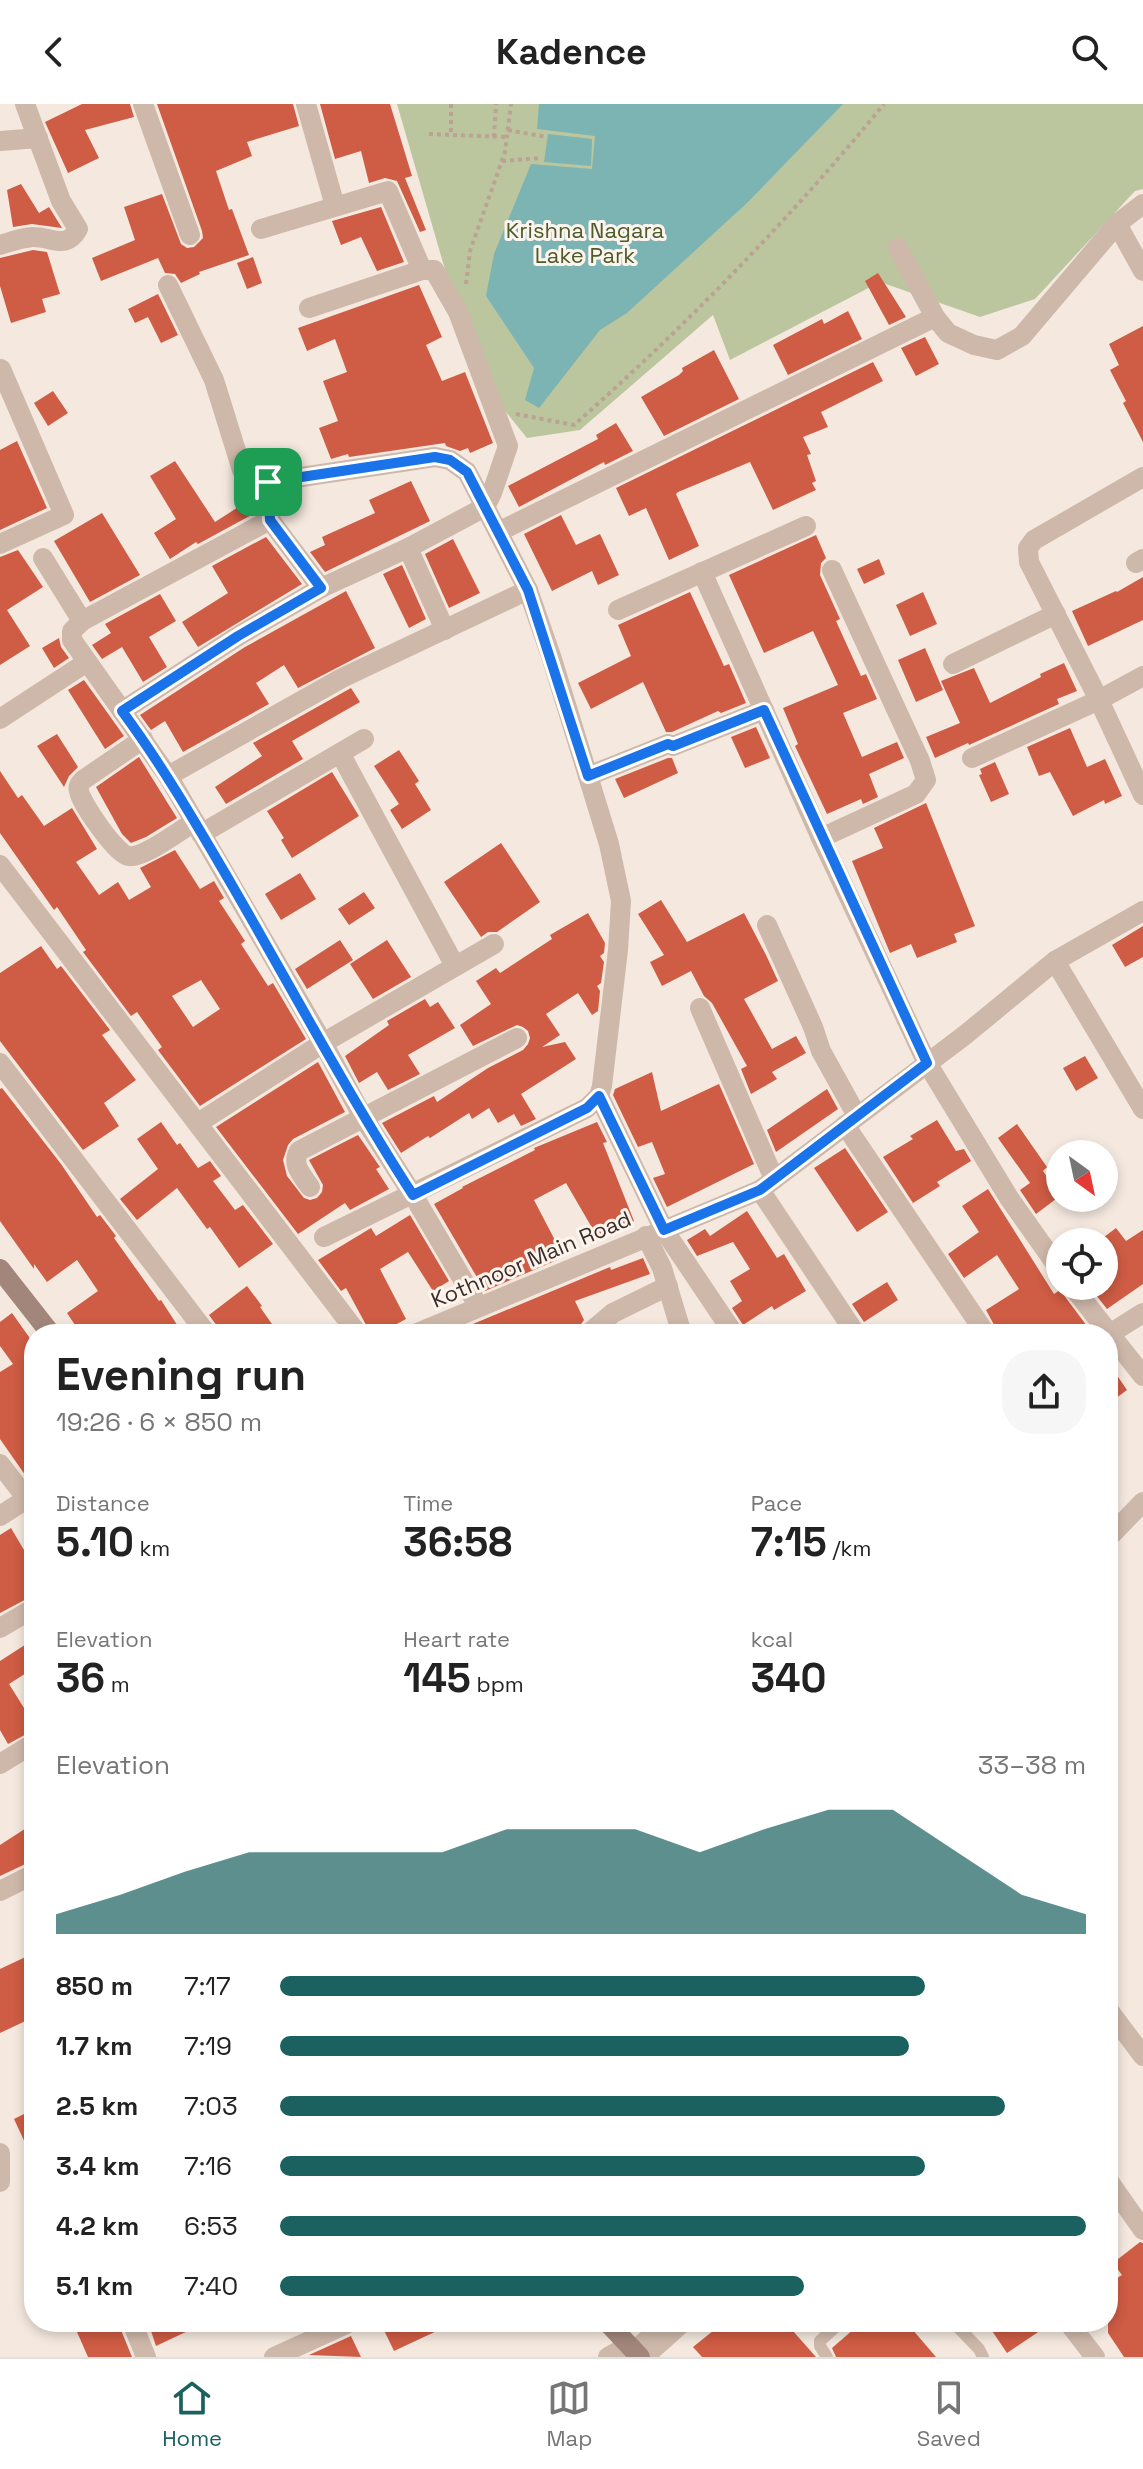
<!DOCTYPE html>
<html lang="en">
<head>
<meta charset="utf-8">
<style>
  :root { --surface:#fff; --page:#f6f6f6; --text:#222; --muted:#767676; --line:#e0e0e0; --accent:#1b6160 }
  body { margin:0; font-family:"Space Grotesk",sans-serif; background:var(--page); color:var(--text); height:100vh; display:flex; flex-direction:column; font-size:30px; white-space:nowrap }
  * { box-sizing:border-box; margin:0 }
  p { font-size:26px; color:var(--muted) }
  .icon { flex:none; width:44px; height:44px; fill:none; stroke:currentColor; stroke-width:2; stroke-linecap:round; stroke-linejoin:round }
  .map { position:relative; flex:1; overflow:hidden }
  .panel { position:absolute; left:24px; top:1220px; width:1094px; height:1008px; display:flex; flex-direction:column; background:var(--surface); border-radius:32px; box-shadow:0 4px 12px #0003 }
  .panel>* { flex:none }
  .needle { width:52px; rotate:147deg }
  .tools { position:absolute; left:1046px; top:1036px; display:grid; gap:16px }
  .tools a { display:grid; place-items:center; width:72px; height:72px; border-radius:50%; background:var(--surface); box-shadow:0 4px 12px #0003; font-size:40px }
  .pin { position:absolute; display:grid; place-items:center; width:68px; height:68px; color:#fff; margin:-34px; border-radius:16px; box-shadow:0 4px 12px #0006 }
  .round { display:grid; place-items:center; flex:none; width:84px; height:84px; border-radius:32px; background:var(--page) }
  .overview { display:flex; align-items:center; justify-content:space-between; height:136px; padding:0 32px }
  h1 { font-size:44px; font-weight:700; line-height:60px }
  .metrics { display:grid; grid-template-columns:repeat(3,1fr); gap:12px; height:136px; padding:8px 32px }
  .metrics div { display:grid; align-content:center }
  .metrics b { font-size:40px; font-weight:700 }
  .metrics small { font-size:22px; font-weight:400 }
  .metrics p { font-size:22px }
  .chart { height:224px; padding:16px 32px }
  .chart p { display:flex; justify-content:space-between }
  .chart svg { width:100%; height:144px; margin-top:8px; fill:var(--accent); opacity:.7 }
  ul { padding:0 32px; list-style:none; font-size:26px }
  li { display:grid; grid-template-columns:128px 96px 1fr; align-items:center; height:60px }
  li i { height:20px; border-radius:10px; background:var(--accent) }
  header { display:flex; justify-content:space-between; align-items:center; height:104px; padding:0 32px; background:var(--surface); font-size:36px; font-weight:700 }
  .tab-bar { display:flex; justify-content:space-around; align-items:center; height:112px; border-top:2px solid var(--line); background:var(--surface); font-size:22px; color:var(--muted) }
  .tab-bar a { display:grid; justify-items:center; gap:4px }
  .tab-bar .active { color:var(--accent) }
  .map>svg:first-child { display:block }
</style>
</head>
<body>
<header><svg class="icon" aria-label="back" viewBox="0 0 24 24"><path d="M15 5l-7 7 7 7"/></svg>Kadence<svg class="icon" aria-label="search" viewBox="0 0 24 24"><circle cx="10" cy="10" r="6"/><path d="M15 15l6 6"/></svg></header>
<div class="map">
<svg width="1143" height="2253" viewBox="0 0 1143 2253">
  <rect width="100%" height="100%" fill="#f5e9df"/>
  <polygon fill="#bbc69e" points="397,0 1143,0 1143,85 1135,87 1035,195 980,213 880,178 730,256 713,211 580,326 527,334 497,297 446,169"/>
  <g fill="#7cb4b3">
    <polygon points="539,0 843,0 747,99 627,209 600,226 539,304 525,296 534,264 486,192 494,150 531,60 592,65 595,32 537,25"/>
    <polygon points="548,30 592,35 591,62 544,58"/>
  </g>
  <g fill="#cf5c44" fill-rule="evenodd">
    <polygon points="82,0 130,0 134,13 85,26 99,54 68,69 45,18"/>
    <polygon points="157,0 293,0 299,22 247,38 252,52 216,67 229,106 232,105 249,151 199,168 200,170 181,179 175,170 165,169 158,154 101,177 92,154 135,136 124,103 162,90 181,140 187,144 194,143 203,134 202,127"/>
    <polygon points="320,0 390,0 412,72 405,74 426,126 420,128 397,77 385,74 369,79 361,47 335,55"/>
    <polygon points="21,80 39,109 49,103 62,124 32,120 13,123 7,86"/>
    <polygon points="381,103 404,158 377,167 361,133 341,141 332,117"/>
    <polygon points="33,146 47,148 60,190 42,195 46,208 11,219 0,182 0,154"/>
    <polygon points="253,153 262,179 247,185 237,159"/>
    <polygon points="878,169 906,213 889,221 865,177"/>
    <polygon points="419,181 442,233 426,241 442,277 465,268 493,339 470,349 468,344 460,347 446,342 445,339 349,353 348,350 331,355 319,324 338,317 323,277 347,268 335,235 307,247 298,224"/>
    <polygon points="158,190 178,231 161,239 148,213 135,219 128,205"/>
    <polygon points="848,207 862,235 788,271 773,241 822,215 824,220"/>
    <polygon points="1143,222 1143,338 1123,299 1126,297 1110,266 1119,261 1109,240"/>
    <polygon points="925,233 939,260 916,272 901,244"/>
    <polygon points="714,246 739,295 664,332 641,293 679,271 683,267 682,264"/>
    <polygon points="873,258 883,277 821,308 828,323 803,333 811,350 807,351 816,377 812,379 816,386 773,406 750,358 678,388 676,390 699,442 669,456 646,404 629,412 616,384"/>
    <polygon points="53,287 68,309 48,322 34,299"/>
    <polygon points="616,319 633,347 605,361 604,358 519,403 508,382 598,335 596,331"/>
    <polygon points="17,337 47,404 0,426 0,346"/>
    <polygon points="175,357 215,418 254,393 257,408 198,440 196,438 170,455 154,429 176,415 150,372"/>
    <polygon points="411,377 430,417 325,468 310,448 325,441 322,433 375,409 369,396"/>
    <polygon points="102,409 140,471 90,498 54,437"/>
    <polygon points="561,411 576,441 600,430 619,471 598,481 592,467 552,487 524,430"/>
    <polygon points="816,431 826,454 821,459 820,471 840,515 836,517 861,572 866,570 877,595 843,609 862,653 897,638 904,654 869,670 878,693 863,700 861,695 827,710 795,642 798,640 783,604 838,581 813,527 764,549 729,471"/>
    <polygon points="266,433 302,480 198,543 182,518 228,489 212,462"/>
    <polygon points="453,435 480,489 449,504 425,450"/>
    <polygon points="18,446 43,483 7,506 30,542 0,561 0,453"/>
    <polygon points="879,455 885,470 864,480 857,465"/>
    <polygon points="402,461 426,515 409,524 383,470"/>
    <polygon points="1143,473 1143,516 1088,542 1072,507 1116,487 1117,488"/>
    <polygon points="346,487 375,544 298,584 284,561 256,579 269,600 183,648 165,617 151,626 140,611 245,543"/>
    <polygon points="690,488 724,562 729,560 746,599 721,609 718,607 672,628 666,628 643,578 591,605 578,579 631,552 618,521"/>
    <polygon points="923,488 937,520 910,532 896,501"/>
    <polygon points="160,490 176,517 149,533 167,563 143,578 122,543 102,555 92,541 111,529 105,520"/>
    <polygon points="59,534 61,543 69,554 54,564 42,544"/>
    <polygon points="925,544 943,586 916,598 898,556"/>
    <polygon points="1064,559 1077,587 1057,595 1059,600 969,641 968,639 935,654 926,633 960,619 941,577 974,564 990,599 1041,573 1040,570"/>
    <polygon points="84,576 124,632 105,645 68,586"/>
    <polygon points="351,584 360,598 292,637 303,655 226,700 215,683 262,652 253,639"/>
    <polygon points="756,623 770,654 745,664 731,633"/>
    <polygon points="1070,624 1087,663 1105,655 1122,692 1105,700 1104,696 1073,712 1050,668 1039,672 1027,643"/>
    <polygon points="57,630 78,663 69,672 64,683 37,642"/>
    <polygon points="399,646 419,677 415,680 431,706 402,725 390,706 399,700 374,662"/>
    <polygon points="139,653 177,714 146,733 131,739 122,730 96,683"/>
    <polygon points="668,654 672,654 678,669 624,694 615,675"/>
    <polygon points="995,658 1009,690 991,698 979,671 982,670 980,665"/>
    <path d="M0,667L18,694L22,691L44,722L72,704L97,745L76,758L99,791L118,778L129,796L151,783L140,764L175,746L200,785L214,777L224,794L219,797L245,837L241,840L268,882L273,879L306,935L200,1002L158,946L162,943L137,908L131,912L83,848L86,846L57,803L54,806L0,729ZM201,876L220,905L193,923L172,892Z"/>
    <polygon points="332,668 359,712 292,754 281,736 284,734 267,707"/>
    <polygon points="926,699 975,822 954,830 957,838 917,854 911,840 890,849 852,757 883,744 874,724"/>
    <polygon points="501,739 540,798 497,828 488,828 481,833 444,778"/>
    <polygon points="300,769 316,795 281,816 265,790"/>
    <polygon points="364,788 375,804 349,821 338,805"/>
    <polygon points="661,796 687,838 744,809 766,851 778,877 744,895 772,945 796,932 806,949 772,968 777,975 751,990 741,965 747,962 712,899 704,892 691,867 662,882 650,858 664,851 638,810"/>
    <polygon points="588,809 605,839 604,849 600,852 604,858 601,879 597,882 600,887 598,907 592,911 578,889 546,910 560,931 542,943 565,938 576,955 521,990 536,1015 521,1022 514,1010 498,1019 489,1004 472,1015 469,1009 430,1034 428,1032 401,1049 382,1019 434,992 437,998 488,964 523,946 528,940 530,934 528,927 523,923 517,921 473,942 460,921 491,900 476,877 496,864 500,869 552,835 550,831"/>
    <polygon points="1143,822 1143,853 1125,863 1112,841"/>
    <polygon points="340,836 353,856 307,885 295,865"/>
    <polygon points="387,836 411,873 373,895 350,860"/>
    <polygon points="41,842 57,865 61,862 110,926 102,931 136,976 104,999 119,1022 83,1046 0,937 0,869"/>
    <polygon points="425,895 430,903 438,898 455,924 408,951 420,970 388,986 377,968 359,979 345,952 389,921 387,917"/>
    <polygon points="1085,952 1098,974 1076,987 1063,964"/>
    <polygon points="318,958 345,1008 293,1035 288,1041 283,1056 287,1072 304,1094 310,1096 317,1094 322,1088 323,1081 309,1056 358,1031 380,1063 376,1065 389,1085 350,1106 345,1099 298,1130 216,1023"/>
    <polygon points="652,968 661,1007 719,980 754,1060 667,1103 653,1074 665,1070 652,1038 638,1043 613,991 615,985"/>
    <polygon points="2,984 61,1060 97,1113 100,1111 116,1132 114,1134 159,1197 161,1196 183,1230 81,1230 67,1209 98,1187 77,1156 47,1178 34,1160 34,1165 0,1117 0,985"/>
    <polygon points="827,985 838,1005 776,1048 767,1026"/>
    <polygon points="937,1016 956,1047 964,1045 971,1057 937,1078 940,1082 913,1099 883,1053 913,1035 910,1032"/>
    <polygon points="161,1018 177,1041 180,1039 198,1064 210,1057 221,1072 213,1077 235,1106 243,1101 273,1140 239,1164 210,1123 207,1125 177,1084 137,1116 120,1095 158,1065 137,1035"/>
    <polygon points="597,1018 607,1038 603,1039 634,1117 598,1134 566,1079 534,1096 559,1144 553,1147 557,1156 485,1187 434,1100 463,1084 462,1083 535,1046 534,1044"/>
    <polygon points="1017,1020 1047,1063 1043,1067 1060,1092 1036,1110 1020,1086 1030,1079 998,1034"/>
    <polygon points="845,1044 888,1108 857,1128 814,1064"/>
    <polygon points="988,1085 1054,1190 1060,1186 1093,1230 999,1230 986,1206 1019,1185 997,1151 964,1174 948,1150 979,1128 962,1102"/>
    <polygon points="747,1107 777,1154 784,1150 806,1187 774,1206 772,1202 743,1221 732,1204 742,1197 730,1177 750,1165 733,1138 697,1152 687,1136 705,1125 710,1132"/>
    <polygon points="410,1111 449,1177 433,1187 408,1148 380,1165 406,1215 378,1230 371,1230 346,1184 341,1187 318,1156 371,1124 376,1132"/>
    <polygon points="1116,1124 1126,1137 1143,1126 1143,1180 1107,1205 1089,1182 1104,1182 1104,1133"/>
    <polygon points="643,1154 650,1170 575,1197 584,1216 576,1227 569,1230 551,1230 549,1224 536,1230 449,1230 610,1163 611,1166"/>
    <polygon points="887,1178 898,1196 864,1218 852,1200"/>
    <polygon points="247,1182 262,1202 260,1203 279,1230 220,1230 217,1222 209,1211"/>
    <polygon points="12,1209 34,1240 34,1377 30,1378 0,1335 0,1268 13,1260 0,1242 0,1218"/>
    <polygon points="1108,1258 1127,1286 1108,1300"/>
    <polygon points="11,1424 34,1463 34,1491 0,1509 0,1431"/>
    <polygon points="34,1519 34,1564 9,1580 34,1620 34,1626 8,1640 0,1626 0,1557 31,1537 24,1525"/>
    <polygon points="34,1719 34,1756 0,1772 0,1741"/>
    <polygon points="34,1849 34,1913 0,1929 0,1865"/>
    <polygon points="34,2005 34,2058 14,2015"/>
    <polygon points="1140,2138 1143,2139 1143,2253 1124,2253 1108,2229 1108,2180 1122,2171 1113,2159"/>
    <polygon points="79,2218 121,2218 121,2226 132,2253 88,2253 77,2228 82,2226"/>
    <polygon points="148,2218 207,2218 156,2242"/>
    <polygon points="380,2218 456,2218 394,2247"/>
    <polygon points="724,2218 785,2218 816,2253 702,2253 693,2243"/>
    <polygon points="862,2218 906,2218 936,2253 836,2253 832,2244"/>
    <polygon points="986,2218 1053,2218 1007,2249"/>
    <polygon points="351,2232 361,2253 309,2251"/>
  </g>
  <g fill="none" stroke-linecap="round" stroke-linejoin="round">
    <g stroke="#bba294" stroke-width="4" stroke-dasharray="4 4" stroke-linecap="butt">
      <polyline points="451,0 451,31"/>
      <polyline points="508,26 546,33"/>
      <polyline points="429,30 507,33"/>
      <polyline points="494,33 496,0"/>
      <polyline points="502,57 541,54"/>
      <polyline points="466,180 470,147 505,48 511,0"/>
      <path d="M516,310L574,321C685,223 790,115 884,0"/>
    </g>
    <g stroke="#ceb8aa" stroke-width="12">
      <polyline points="953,2218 979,2245 983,2253"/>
      <polyline points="631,2244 662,2218"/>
      <polyline points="827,2253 820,2242 820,2237 841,2218"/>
    </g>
    <g stroke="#ceb8aa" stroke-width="20">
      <polyline points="143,0 190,131"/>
      <polyline points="306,0 335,102"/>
      <polyline points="0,37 38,34"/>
      <polyline points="1117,120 1143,167"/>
      <polyline points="261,125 388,87 422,166"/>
      <path d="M0,141C10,138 21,134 32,133C51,132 66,147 78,125L61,97L25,0"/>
      <polyline points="898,144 935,213 948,229 974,241 997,246 1022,232 1117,120 1143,100"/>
      <polyline points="168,181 214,276 242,366 249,378 268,378 435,353 450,356 467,368 528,486 551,552 609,740 621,797 618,846 602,982 599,992 587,1004 324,1133"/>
      <polyline points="1143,373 1034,436 1028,444 1029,458 1099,596 1143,691"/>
      <polyline points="268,378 270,416 321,484"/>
      <polyline points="270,416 82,517 72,527 72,536 168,672 323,939 363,1013 413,1091 479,1203"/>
      <polyline points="498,428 935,213"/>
      <polyline points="0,440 64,411 1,265"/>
      <polyline points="408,444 445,526"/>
      <polyline points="43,454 82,517"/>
      <polyline points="1136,459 1143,455"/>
      <polyline points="702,468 821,734 927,959 1009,1094 1060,1166"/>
      <polyline points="618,506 806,422"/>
      <polyline points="953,560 1056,510"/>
      <polyline points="122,607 238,532 321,484 408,444 485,403 492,389 508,342 458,208 434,166 422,166 309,204"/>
      <polyline points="0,615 87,558"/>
      <path d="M143,635L83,676C80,680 77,681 79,687C81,699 116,750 128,752C144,755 179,726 195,718"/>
      <polyline points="340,649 455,862"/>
      <polyline points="972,654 1099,596 1143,572"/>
      <polyline points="168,672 342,574 528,486"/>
      <polyline points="588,672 668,640 673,642 764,606"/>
      <polyline points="201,730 364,635"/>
      <polyline points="821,734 916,690 926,676 920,657 832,466"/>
      <polyline points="0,761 358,1230"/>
      <polyline points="767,821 813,923 821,947 857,1012"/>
      <polyline points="1055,857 1143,1005"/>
      <polyline points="700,904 774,1075"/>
      <polyline points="0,959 207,1230"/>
      <polyline points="599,992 664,1126 734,1230"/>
      <polyline points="198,1019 323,939 494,840"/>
      <polyline points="845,1021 986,1230"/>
      <path d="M310,1083C302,1071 291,1061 299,1047L517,934"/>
      <polyline points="760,1086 856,1230"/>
      <polyline points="646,1132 662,1164 682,1230"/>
      <polyline points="1072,1182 1143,1272"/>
      <polyline points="588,1230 613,1209 668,1182"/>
      <polyline points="1108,1231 1143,1209"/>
      <polyline points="0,1360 27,1395"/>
      <polyline points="0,1412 34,1390"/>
      <polyline points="1108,1434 1143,1398"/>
      <polyline points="0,1524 34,1504"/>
      <polyline points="0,1660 34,1639"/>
      <polyline points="0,1787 34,1770"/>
      <polyline points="1110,1908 1143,1952"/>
      <polyline points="1108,2076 1143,2126"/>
      <polyline points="135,2218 133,2221 146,2253"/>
      <polyline points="1068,2218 1095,2253"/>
      <polyline points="274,2253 351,2218"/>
      <polyline points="608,2253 628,2242"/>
      <polyline points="644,2253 683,2218"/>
    </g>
    <g stroke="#ceb8aa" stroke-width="20">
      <polyline points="415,1230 760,1086 965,931 1055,857 1143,807"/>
      <polyline points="0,2049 0,2078"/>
    </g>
    <g stroke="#a3867b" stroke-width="20">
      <polyline points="0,1165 51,1230"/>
      <polyline points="607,2218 640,2253"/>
    </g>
  </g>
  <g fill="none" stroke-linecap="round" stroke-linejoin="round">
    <g stroke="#fff" stroke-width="16">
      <path id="route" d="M435,353L450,356L467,368L528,486L588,672L668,640L673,642L764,606L927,959L760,1086L664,1126L599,992L587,1004L413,1091C347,989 290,881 229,776C195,718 162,661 122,607L238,532L321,484L270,416L268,378Z"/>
    </g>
    <use href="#route" stroke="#1a73e8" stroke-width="10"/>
  </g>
  <g text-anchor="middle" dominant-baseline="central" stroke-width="6" stroke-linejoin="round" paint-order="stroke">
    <g font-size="22" fill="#4d5c2b" stroke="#fcf4ed">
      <text x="585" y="126">Krishna Nagara<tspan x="585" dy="25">Lake Park</tspan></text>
    </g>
    <g font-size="22" fill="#3b2e2a" stroke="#fcf4ed">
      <text transform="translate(531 1155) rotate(-23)">Kothnoor Main Road</text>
    </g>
  </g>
</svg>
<div class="tools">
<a><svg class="needle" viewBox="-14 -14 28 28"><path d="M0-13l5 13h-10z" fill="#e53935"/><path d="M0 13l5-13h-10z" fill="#767676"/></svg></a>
<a><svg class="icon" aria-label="locate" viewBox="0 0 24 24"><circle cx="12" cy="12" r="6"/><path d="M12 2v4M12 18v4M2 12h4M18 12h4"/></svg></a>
</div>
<div class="pin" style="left:268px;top:378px;background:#1e9e55"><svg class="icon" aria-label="arrive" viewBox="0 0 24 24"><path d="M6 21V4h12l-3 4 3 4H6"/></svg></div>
<section class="panel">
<div class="overview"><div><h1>Evening run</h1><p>19:26 · 6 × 850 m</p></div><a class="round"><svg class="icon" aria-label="share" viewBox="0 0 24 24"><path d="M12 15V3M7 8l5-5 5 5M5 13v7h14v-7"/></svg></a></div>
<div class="metrics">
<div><p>Distance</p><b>5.10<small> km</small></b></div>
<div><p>Time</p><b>36:58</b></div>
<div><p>Pace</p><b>7:15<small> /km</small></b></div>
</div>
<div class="metrics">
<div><p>Elevation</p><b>36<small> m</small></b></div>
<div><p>Heart rate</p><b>145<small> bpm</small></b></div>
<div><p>kcal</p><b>340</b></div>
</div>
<div class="chart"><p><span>Elevation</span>33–38 m</p>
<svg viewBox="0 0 160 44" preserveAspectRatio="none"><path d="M0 44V38L10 32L20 25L30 19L40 19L50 19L60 19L70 12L80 12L90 12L100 19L110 12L120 6L130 6L140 19L150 32L160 38V44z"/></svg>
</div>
<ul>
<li><b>850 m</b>7:17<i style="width:80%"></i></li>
<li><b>1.7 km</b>7:19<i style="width:78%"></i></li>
<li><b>2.5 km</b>7:03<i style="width:90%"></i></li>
<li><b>3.4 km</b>7:16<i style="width:80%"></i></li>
<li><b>4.2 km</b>6:53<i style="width:100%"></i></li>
<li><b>5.1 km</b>7:40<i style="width:65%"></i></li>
</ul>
</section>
</div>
<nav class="tab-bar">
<a class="active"><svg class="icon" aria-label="home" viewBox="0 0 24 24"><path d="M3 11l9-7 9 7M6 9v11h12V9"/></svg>Home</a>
<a><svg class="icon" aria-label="map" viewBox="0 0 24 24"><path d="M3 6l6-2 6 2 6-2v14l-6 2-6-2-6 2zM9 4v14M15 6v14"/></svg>Map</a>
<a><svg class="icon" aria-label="saved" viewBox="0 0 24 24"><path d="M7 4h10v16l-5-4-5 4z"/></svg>Saved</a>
</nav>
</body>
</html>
